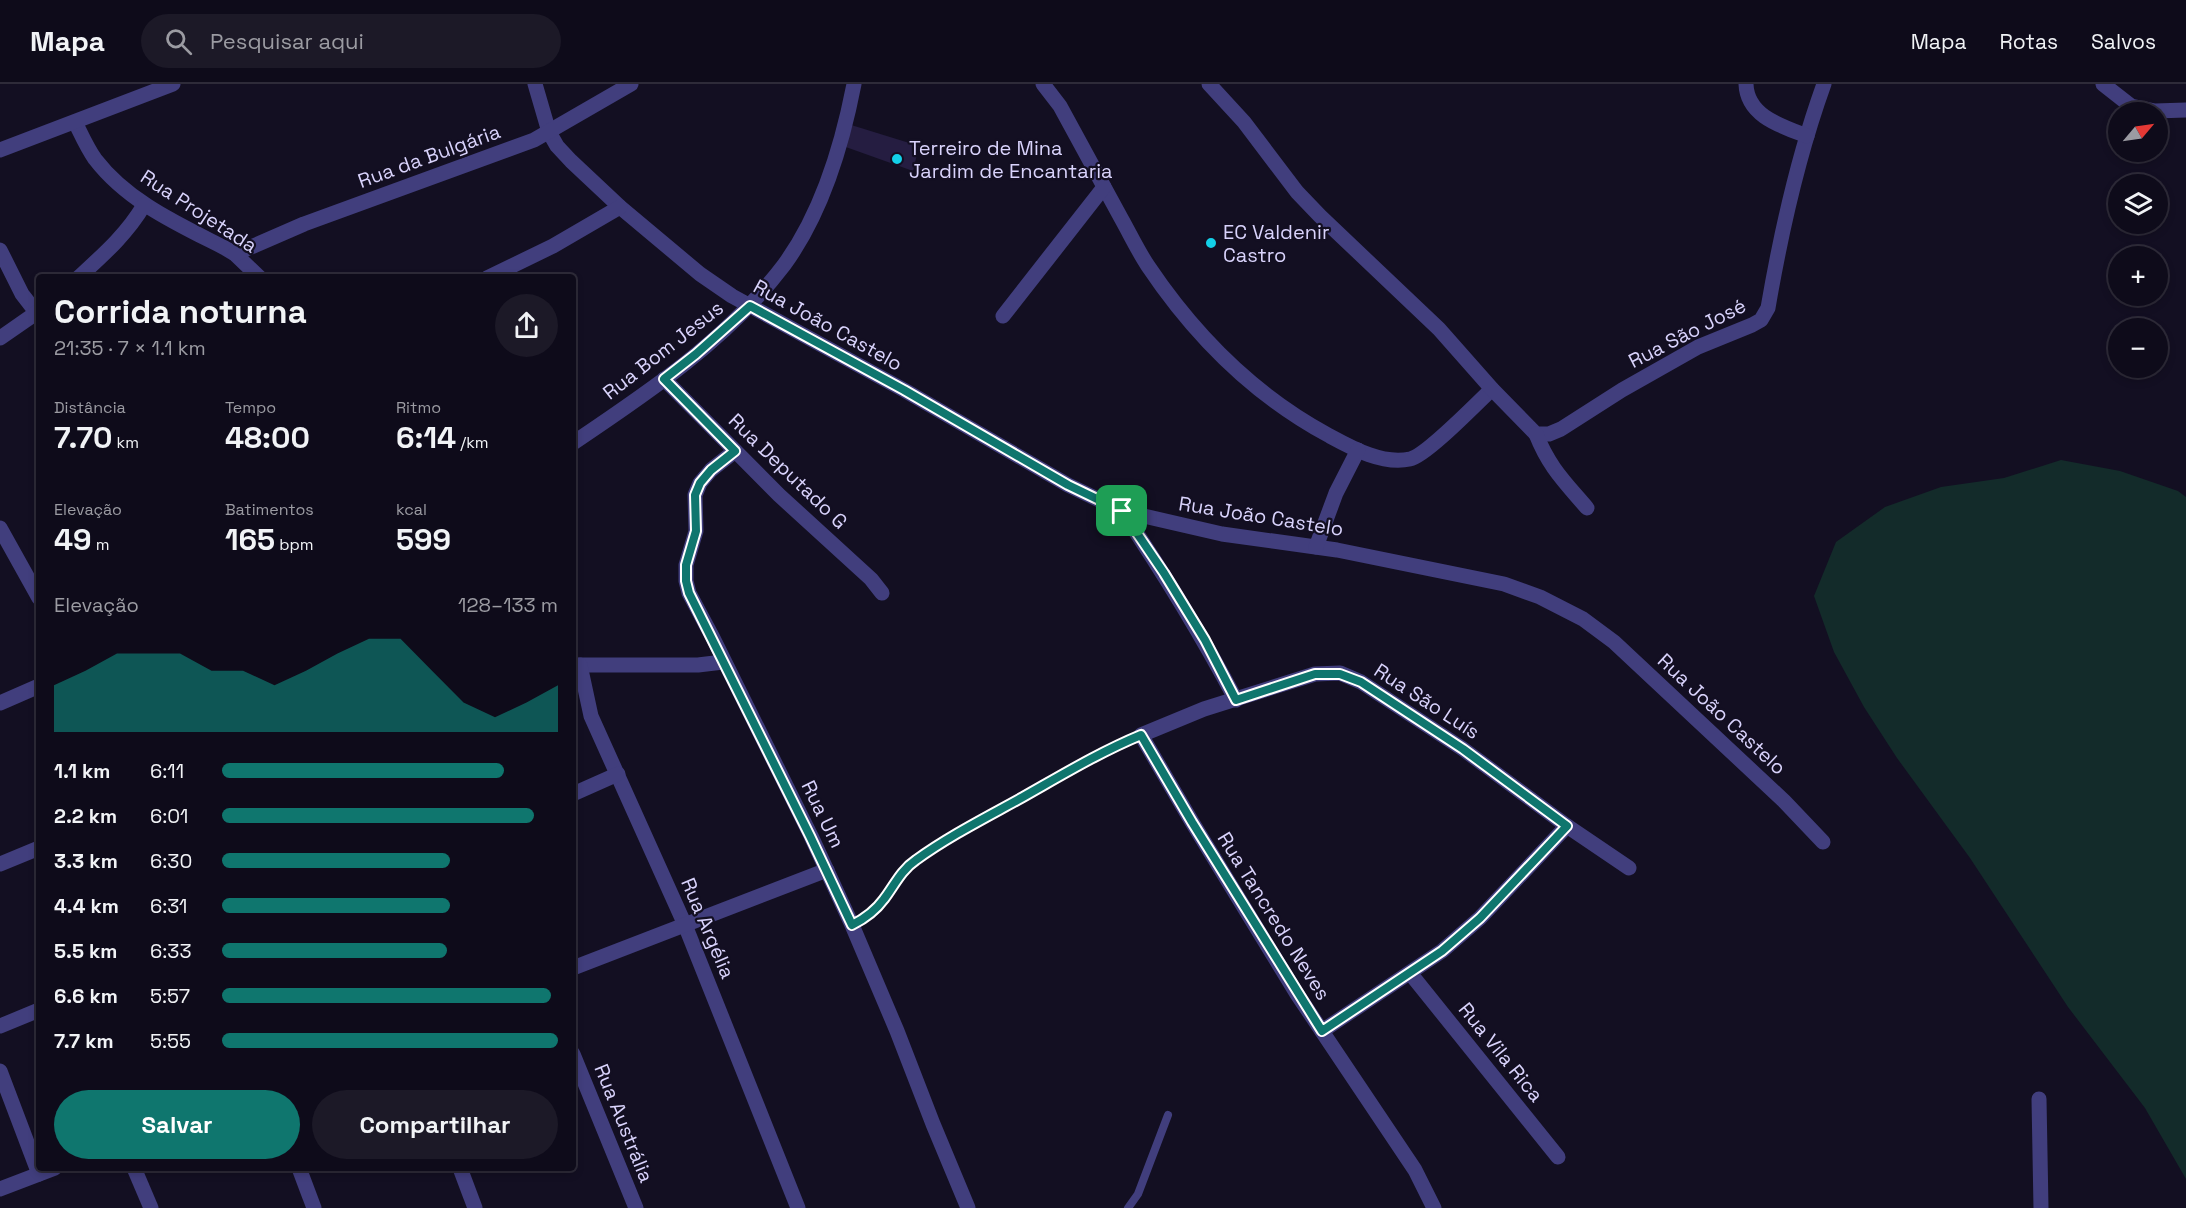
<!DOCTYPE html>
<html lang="pt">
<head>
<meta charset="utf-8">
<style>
  :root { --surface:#0e0b1a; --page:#1c1927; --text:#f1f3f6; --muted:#9b9ba2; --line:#2e2b39; --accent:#0f766e }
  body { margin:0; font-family:"Space Grotesk",sans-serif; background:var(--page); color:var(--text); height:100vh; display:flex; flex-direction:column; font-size:22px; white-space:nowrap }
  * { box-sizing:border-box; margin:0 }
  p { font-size:20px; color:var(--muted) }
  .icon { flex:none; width:33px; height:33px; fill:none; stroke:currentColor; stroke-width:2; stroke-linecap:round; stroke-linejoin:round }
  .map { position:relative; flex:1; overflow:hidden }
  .details { position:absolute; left:36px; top:190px; width:540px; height:897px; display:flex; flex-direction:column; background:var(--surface); border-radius:6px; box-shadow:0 3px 9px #0003,0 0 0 2px var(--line) }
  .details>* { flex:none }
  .needle { width:39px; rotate:61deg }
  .buttons { position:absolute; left:2108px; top:18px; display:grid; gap:12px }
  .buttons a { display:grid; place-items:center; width:60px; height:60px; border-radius:50%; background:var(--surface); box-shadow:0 3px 9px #0003,0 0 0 2px var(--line); font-size:30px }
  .pin { position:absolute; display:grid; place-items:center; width:51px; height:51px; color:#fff; margin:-26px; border-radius:12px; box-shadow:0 3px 9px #0006 }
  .round { display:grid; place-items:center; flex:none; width:63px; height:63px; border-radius:32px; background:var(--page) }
  .summary { display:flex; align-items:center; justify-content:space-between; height:102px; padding:0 18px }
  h1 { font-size:33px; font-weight:800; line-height:45px }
  .figures { display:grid; grid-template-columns:repeat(3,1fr); gap:9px; height:102px; padding:6px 18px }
  .figures div { display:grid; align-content:center }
  .figures b { font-size:30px; font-weight:800 }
  .figures small { font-size:16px; font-weight:400 }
  .figures p { font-size:16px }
  .chart { height:168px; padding:12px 18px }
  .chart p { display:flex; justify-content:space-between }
  .chart svg { width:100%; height:108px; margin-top:6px; fill:var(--accent); opacity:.7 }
  .cta { display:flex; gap:12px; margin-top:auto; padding:12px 18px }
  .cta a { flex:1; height:69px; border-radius:36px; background:var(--accent); color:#fff; font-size:24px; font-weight:800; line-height:69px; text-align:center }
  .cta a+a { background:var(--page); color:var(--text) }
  ul { padding:0 18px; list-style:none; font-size:20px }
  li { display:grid; grid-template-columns:96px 72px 1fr; align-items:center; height:45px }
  li i { height:15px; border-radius:8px; background:var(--accent) }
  header { display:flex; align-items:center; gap:36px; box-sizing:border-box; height:84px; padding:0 30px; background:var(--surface); border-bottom:2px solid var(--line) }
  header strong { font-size:28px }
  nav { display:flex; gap:33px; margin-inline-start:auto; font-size:21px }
  .search { width:420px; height:54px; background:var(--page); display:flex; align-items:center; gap:15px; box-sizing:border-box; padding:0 21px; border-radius:33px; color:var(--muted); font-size:22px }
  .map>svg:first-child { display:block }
</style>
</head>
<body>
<header>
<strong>Mapa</strong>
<div class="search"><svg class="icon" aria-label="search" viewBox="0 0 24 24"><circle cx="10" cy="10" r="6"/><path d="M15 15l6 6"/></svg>Pesquisar aqui</div>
<nav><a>Mapa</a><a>Rotas</a><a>Salvos</a></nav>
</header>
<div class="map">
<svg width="2186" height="1124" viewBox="0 0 2186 1124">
  <rect width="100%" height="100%" fill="#130f22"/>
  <polygon fill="#132b2a" points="2061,376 2120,387 2178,407 2186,413 2186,1095 2145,1024 2068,923 1970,774 1897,674 1864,623 1834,568 1814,512 1836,458 1885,423 1941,403 2004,394"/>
  <polygon fill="#251d41" points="848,40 919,62 913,87 843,62"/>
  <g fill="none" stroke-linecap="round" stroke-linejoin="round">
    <g stroke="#413e7d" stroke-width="8">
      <path d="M852,841C864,835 876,826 884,815C894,802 901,786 916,776C948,753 984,735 1019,715C1059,693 1099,668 1141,651"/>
      <polyline points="1128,1124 1138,1110 1168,1031"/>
    </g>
    <g stroke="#413e7d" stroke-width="15">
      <polyline points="535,0 549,48 557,62 571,77 620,123 700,190 732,212 904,306 1068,401 1122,427 1222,450 1337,466 1504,500 1540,513 1583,535 1614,558 1784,717 1823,758"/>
      <path d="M1043,0L1060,22C1081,60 1101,97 1121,134C1130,150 1138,167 1148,182C1195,252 1254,311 1328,351C1352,364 1382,381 1410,375C1426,372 1477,319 1492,305"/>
      <path d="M1209,0L1244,38L1297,108L1320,132L1439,245L1492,305L1536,350H1549L1561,345L1622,306L1698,263L1752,241L1761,236L1768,224C1781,148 1798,72 1824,0"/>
      <path d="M1746,0C1747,32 1781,42 1807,52"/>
      <polyline points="2103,0 2131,22 2155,27 2186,26"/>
      <path d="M75,38C81,50 87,64 95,75C128,118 178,140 225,164L235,170L260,194"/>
      <polyline points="0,66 173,0"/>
      <polyline points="0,166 22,210 39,232"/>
      <polyline points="235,170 304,140 534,56 631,0"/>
      <path d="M78,194C103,171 127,150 144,121"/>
      <polyline points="487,194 553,162 620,123"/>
      <polyline points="1003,232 1104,103"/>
      <polyline points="0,254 39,227"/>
      <polyline points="664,295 779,411 871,495 882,509"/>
      <path d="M1536,350C1549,383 1564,397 1587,424"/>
      <path d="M573,359C649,308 728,255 784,181C822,129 842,62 854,0"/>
      <polyline points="735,367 711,386 700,399 695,411 696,447 686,481 686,497 689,509 713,554 811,752 852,841 897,947 933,1040 968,1124"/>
      <path d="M1122,427C1163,488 1201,550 1236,616"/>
      <polyline points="0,444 39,514"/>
      <polyline points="1316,463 1336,409 1358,366"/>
      <polyline points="573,581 698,581 723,578"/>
      <polyline points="580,581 591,632 685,841 798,1124"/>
      <polyline points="0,619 39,602"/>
      <polyline points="573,710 618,690"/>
      <polyline points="0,780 39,764"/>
      <polyline points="573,884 827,786"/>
      <polyline points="1410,889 1558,1073"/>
      <polyline points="0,942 39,926"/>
      <polyline points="1322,947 1442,867 1480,834 1567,742"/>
      <polyline points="573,970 636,1124"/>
      <polyline points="0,987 39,1090"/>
      <polyline points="2039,1015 2041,1124"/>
      <polyline points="134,1084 151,1124"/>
      <polyline points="299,1084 314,1124"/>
      <polyline points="460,1084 475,1124"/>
      <polyline points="0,1105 55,1084"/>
      <polyline points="1434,1124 1415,1086 1297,910 1192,738 1141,651 1204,625 1315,590 1340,589 1361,598 1463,665 1567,742 1629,784"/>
    </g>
  </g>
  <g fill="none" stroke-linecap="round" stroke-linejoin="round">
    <g stroke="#fff" stroke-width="12">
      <path id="route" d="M750,222L904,306L1068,401L1122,427L1164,489L1205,556L1236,616L1315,590H1340L1361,598L1463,665L1567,742L1480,834L1442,867L1322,947L1192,738L1141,651C1100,668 1062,691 1023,713C987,733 949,752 916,776C901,786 894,802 884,815C876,826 864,835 852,841L810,752L689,509L686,497V481L696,447L695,411L700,399L711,386L735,367L664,295L696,270Z"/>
    </g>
    <use href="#route" stroke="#0f766e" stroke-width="8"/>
  </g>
  <g fill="#13d0e8" stroke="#130f22" stroke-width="2">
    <circle cx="897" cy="75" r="6"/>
    <circle cx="1211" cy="159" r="6"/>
  </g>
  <g text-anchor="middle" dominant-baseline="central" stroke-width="4.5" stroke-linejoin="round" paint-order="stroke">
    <g font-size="20" fill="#d9d3fc" stroke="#130f22" text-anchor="start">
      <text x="909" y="64">Terreiro de Mina<tspan x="909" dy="23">Jardim de Encantaria</tspan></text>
      <text x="1223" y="148">EC Valdenir<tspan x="1223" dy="23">Castro</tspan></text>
    </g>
    <g font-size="20" fill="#d9d3fc" stroke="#130f22">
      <text transform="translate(429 72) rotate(-20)">Rua da Bulgária</text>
      <text transform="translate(199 127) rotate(33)">Rua Projetada</text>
      <text transform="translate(828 241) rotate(29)">Rua João Castelo</text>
      <text transform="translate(1687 249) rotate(-27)">Rua São José</text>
      <text transform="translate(663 266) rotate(-38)">Rua Bom Jesus</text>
      <text transform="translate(788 387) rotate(44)">Rua Deputado G</text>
      <text transform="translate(1261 432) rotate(9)">Rua João Castelo</text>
      <text transform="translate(1427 617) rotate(33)">Rua São Luís</text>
      <text transform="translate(1722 630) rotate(43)">Rua João Castelo</text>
      <text transform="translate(823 730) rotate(64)">Rua Um</text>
      <text transform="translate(1274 832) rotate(58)">Rua Tancredo Neves</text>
      <text transform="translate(708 844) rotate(67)">Rua Argélia</text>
      <text transform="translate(1501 968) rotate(51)">Rua Vila Rica</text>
      <text transform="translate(624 1039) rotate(68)">Rua Austrália</text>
    </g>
  </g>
</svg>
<div class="buttons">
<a><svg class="needle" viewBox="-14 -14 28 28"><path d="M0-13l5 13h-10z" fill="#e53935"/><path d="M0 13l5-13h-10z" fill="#9b9ba2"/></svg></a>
<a><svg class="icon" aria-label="layers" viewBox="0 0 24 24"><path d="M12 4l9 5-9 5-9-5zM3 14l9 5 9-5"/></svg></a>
<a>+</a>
<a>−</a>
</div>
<div class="pin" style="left:1122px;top:427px;background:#1e9e55"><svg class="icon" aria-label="arrive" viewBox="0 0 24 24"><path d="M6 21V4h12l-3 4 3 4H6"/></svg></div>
<section class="details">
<div class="summary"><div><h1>Corrida noturna</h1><p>21:35 · 7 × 1.1 km</p></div><a class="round"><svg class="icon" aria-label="share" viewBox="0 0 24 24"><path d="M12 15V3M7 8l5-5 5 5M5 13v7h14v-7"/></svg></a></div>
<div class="figures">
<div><p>Distância</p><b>7.70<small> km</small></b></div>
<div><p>Tempo</p><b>48:00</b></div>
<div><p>Ritmo</p><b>6:14<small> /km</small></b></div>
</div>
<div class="figures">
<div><p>Elevação</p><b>49<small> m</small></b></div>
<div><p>Batimentos</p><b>165<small> bpm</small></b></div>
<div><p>kcal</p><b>599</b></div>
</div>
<div class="chart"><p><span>Elevação</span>128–133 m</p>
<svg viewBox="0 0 160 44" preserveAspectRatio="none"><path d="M0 44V25L10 19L20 12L30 12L40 12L50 19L60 19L70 25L80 19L90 12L100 6L110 6L120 19L130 32L140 38L150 32L160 25V44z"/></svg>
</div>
<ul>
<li><b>1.1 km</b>6:11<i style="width:84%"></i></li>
<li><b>2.2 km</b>6:01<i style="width:93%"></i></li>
<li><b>3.3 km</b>6:30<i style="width:68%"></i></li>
<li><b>4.4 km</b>6:31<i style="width:68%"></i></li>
<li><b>5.5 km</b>6:33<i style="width:67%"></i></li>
<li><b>6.6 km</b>5:57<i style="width:98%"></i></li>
<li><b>7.7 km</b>5:55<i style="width:100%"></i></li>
</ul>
<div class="cta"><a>Salvar</a><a>Compartilhar</a></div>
</section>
</div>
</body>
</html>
